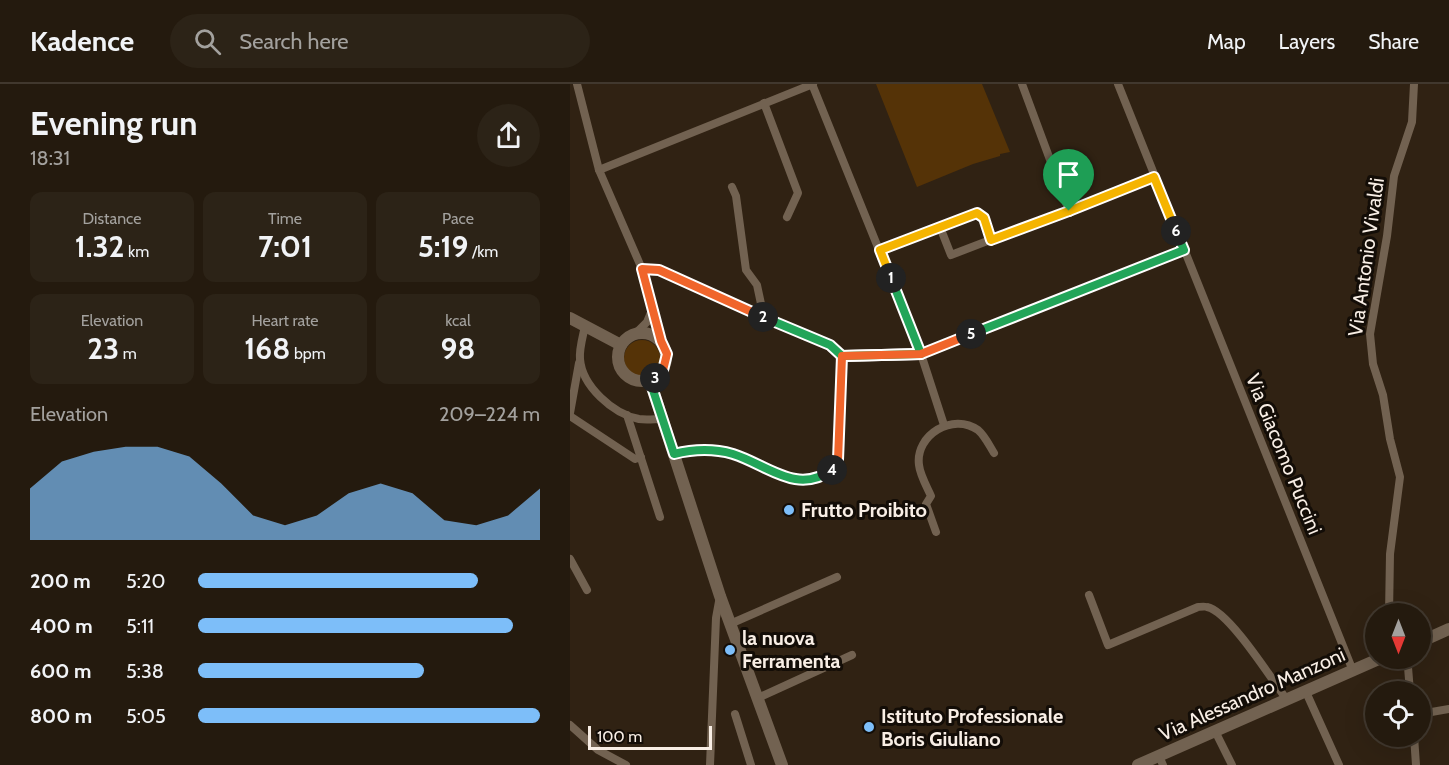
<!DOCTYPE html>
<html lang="en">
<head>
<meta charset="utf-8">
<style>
  :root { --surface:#241a0e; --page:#2c2317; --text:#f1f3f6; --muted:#a3a19e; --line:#41382e; --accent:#7dbef9 }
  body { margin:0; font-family:Cabin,sans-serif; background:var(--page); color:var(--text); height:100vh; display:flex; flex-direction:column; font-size:22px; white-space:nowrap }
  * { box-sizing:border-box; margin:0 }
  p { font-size:20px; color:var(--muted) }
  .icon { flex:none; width:33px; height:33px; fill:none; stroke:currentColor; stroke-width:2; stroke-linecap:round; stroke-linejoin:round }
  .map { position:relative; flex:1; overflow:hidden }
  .details { display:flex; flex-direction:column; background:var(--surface); width:570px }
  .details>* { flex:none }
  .needle { width:39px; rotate:180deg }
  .buttons { position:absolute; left:795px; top:519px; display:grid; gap:12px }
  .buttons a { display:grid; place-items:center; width:66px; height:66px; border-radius:50%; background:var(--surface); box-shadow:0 6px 24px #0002,0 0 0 2px var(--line); font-size:30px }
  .scale { position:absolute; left:18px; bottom:15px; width:124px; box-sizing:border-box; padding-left:6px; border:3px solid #f8eee5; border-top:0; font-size:16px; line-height:21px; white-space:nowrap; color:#f8eee5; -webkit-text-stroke:4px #130d07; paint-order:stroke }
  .pin { position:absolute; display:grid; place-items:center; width:51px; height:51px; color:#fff; margin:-62px -26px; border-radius:50% 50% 50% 0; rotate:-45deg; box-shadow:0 0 6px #0007 }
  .pin .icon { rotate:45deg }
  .km { position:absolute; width:30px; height:30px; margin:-15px; border-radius:50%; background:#222; color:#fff; font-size:16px; line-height:30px; text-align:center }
  .round { display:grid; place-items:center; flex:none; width:63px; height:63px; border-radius:32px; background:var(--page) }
  .overview { display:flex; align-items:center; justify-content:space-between; height:102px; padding:0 30px }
  h1 { font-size:33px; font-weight:800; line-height:45px }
  .stats { display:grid; grid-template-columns:repeat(3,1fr); gap:9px; height:102px; padding:6px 30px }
  .stats div { display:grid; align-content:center; border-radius:12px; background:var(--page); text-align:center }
  .stats b { font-size:30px; font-weight:800 }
  .stats small { font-size:16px; font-weight:400 }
  .stats p { font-size:16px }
  .chart { height:168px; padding:12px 30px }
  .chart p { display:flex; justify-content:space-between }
  .chart svg { width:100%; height:108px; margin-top:6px; fill:var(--accent); opacity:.7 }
  ul { padding:0 30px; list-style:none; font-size:20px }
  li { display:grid; grid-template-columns:96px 72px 1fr; align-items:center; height:45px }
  li i { height:15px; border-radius:8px; background:var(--accent) }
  header { display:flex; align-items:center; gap:36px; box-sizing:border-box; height:84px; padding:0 30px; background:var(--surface); border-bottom:2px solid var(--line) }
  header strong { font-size:28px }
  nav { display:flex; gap:33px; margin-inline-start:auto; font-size:21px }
  .search { width:420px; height:54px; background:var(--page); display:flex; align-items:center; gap:15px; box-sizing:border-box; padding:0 21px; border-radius:33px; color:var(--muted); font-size:22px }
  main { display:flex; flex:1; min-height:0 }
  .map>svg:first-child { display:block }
</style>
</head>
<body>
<header>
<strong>Kadence</strong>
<div class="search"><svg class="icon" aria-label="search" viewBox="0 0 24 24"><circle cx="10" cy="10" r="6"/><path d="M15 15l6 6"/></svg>Search here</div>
<nav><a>Map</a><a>Layers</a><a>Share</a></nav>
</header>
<main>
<section class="details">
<div class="overview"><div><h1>Evening run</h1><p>18:31</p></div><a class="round"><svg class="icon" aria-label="share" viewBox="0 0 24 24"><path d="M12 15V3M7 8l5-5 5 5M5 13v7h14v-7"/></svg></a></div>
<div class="stats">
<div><p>Distance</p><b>1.32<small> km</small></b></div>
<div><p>Time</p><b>7:01</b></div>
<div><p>Pace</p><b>5:19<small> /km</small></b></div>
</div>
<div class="stats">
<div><p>Elevation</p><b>23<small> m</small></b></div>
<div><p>Heart rate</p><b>168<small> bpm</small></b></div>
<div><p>kcal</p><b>98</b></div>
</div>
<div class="chart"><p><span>Elevation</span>209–224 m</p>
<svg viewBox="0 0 160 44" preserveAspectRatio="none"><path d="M0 44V23L10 12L20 8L30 6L40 6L50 10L60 21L70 34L80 38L90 34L100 25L110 21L120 25L130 36L140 38L150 34L160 23V44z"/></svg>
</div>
<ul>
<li><b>200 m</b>5:20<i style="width:82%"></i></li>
<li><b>400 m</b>5:11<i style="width:92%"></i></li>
<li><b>600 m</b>5:38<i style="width:66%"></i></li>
<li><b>800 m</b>5:05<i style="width:100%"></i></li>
</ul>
</section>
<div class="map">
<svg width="879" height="681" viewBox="0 0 879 681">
  <rect width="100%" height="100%" fill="#302213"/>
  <g fill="#553307">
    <polygon points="306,0 412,0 440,68 430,70 430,72 403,80 347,103"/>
    <circle cx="72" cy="274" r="18"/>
  </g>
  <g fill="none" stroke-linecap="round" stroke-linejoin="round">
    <g stroke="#726251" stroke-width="8">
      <polyline points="7,0 29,86 72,185 91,257"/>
      <polyline points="242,0 351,270 374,341"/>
      <polyline points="452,0 499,127"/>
      <polyline points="548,0 783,587"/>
      <polyline points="194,19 228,109 217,133"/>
      <polyline points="29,86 243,0"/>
      <polyline points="162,103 166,112 176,186 187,201 194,234"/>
      <polyline points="370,143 381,171 584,93"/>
      <polyline points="310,166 407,128 414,134 421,156"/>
      <polyline points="72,185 89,186 260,261 272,272 351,270 614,166"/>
      <path d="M15,242C13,252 9,265 10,275C12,302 43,330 69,335C76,336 85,335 92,335"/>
      <polyline points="65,250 77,238 82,226"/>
      <polyline points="0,329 9,279"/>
      <polyline points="57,331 90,433"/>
      <polyline points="0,332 65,375 71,373"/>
      <path d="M104,370C124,365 143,364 164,371C196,382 244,420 268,376L272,272"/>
      <path d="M366,448L356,420L361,412C357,403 350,391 349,381C345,351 383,328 408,346C415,352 419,361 424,369"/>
      <polyline points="0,475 17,506"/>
      <path d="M519,511L538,561L628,523C629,523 636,522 637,523C659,527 702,596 717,616"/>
      <polyline points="819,530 820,470 830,393 820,355 813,311 803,280 800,250 817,152 824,92 842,38 844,0"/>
      <polyline points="160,540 267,493"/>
      <polyline points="831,574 838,583 840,608"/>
      <polyline points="736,608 769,681"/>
      <polyline points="188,614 282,571"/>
      <polyline points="165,630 181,681"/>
      <polyline points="850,630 879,625"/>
      <polyline points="0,641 28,666 56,681"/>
      <polyline points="645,647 662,681"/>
      <polyline points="844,652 846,681"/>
      <polyline points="589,672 593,681"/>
      <polyline points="140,681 146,534 150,512"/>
    </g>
    <g stroke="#726251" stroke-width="12">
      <polyline points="0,234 51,261"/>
      <circle cx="72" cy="273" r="24"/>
      <polyline points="80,297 150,512 212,681"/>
      <polyline points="850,558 879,545"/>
      <polyline points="568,681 811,574"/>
    </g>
  </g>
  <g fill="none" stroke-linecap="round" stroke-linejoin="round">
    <g stroke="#fff" stroke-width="12">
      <polyline id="split-1" points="321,194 310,166 407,129 414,134 421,156 499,127"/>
    </g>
    <g stroke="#fff" stroke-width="12">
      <polyline id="split-2" points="193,233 260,261 272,272 351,270 321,194"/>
    </g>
    <g stroke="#fff" stroke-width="12">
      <polyline id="split-3" points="85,294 93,286 97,270 91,257 72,185 89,186 193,233"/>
    </g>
    <g stroke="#fff" stroke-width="12">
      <path id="split-4" d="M85,294L80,297L104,370C124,365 142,364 163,370C198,381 226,411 262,386"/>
    </g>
    <g stroke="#fff" stroke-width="12">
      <polyline id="split-5" points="262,386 268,376 272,272 351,270 401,250"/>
    </g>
    <g stroke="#fff" stroke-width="12">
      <polyline id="split-6" points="401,250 614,166 606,147"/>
    </g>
    <g stroke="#fff" stroke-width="12">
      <polyline id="split-7" points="499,127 584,93 606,147"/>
    </g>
    <use href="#split-1" stroke="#f5b400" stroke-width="8"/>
    <use href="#split-2" stroke="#22a559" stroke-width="8"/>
    <use href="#split-3" stroke="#f0652b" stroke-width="8"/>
    <use href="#split-4" stroke="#22a559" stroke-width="8"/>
    <use href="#split-5" stroke="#f0652b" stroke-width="8"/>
    <use href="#split-6" stroke="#22a559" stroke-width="8"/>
    <use href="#split-7" stroke="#f5b400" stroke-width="8"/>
  </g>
  <g fill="#7dbef9" stroke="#130d07" stroke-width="2">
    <circle cx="219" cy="426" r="6"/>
    <circle cx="160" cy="566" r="6"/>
    <circle cx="299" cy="643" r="6"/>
  </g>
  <g text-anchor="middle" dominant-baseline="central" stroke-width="6" stroke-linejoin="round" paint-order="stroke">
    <g font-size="20" fill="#f8eee5" stroke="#130d07">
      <text transform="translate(796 173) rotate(-82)">Via Antonio Vivaldi</text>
      <text transform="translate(714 370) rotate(68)">Via Giacomo Puccini</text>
      <text transform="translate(682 610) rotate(-24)">Via Alessandro Manzoni</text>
    </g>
    <g font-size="20" font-weight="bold" fill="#f8eee5" stroke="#130d07" text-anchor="start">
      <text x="231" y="426">Frutto Proibito</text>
      <text x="172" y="554">la nuova<tspan x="172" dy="23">Ferramenta</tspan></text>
      <text x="311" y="632">Istituto Professionale<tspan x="311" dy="23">Boris Giuliano</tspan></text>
    </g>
  </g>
</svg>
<div class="buttons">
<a><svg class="needle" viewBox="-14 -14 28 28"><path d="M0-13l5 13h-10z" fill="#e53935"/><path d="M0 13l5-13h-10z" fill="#a3a19e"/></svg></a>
<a><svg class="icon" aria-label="locate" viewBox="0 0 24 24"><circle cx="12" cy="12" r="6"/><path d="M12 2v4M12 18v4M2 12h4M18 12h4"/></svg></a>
</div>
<div class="scale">100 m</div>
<div class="pin" style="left:499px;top:127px;background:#1e9e55"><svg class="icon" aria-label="arrive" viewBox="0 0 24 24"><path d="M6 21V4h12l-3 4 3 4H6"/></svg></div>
<b class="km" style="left:321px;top:194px">1</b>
<b class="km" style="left:193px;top:233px">2</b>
<b class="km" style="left:85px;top:294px">3</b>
<b class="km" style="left:262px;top:386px">4</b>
<b class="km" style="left:401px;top:250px">5</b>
<b class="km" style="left:606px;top:147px">6</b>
</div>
</main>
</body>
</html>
